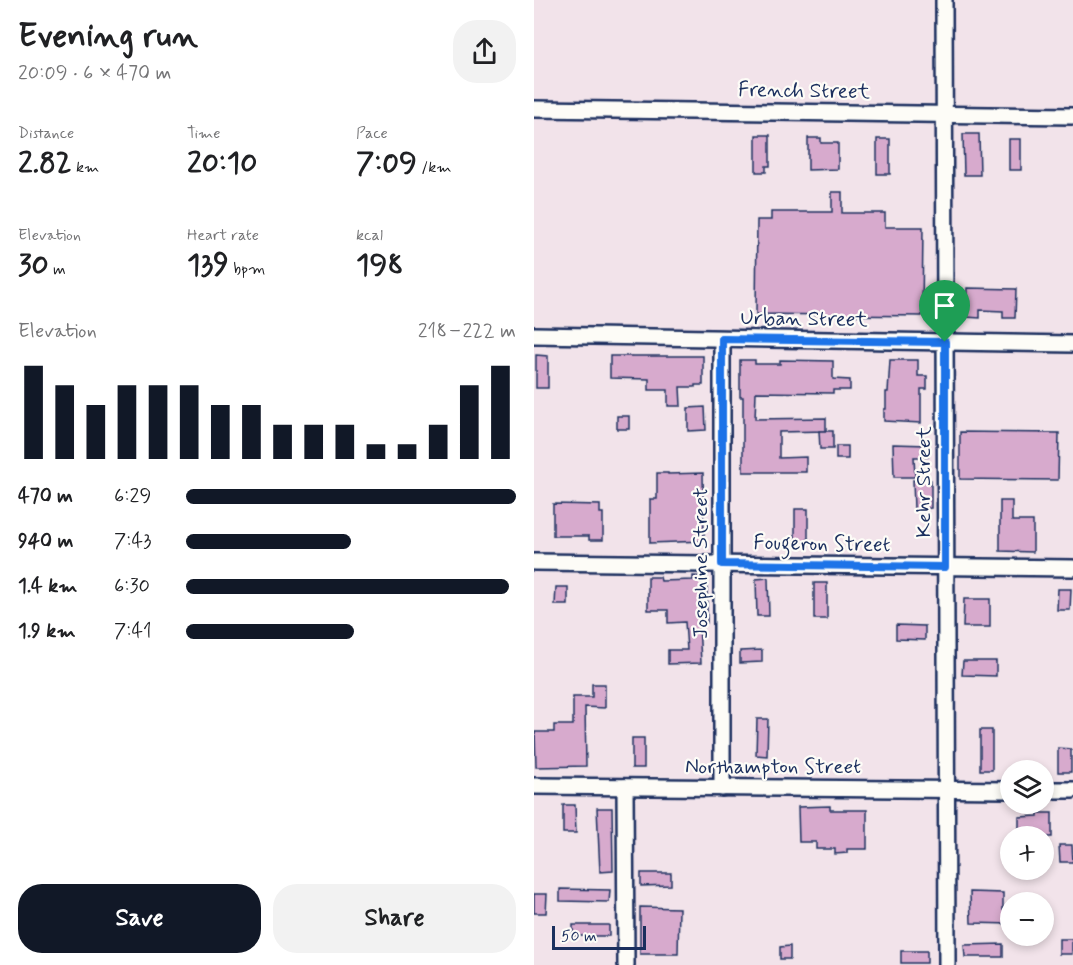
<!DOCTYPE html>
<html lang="en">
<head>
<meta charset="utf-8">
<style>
  :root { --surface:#fff; --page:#f2f2f2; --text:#202124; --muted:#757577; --accent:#111827 }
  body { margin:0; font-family:Mynerve,sans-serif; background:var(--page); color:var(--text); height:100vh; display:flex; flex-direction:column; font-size:22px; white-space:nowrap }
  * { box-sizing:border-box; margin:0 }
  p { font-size:20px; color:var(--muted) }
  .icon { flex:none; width:33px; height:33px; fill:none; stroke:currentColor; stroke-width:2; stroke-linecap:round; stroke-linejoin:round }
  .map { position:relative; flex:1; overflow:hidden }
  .drawer { display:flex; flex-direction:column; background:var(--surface); width:534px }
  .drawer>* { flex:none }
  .fabs { position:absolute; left:466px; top:760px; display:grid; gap:12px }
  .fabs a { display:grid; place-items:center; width:54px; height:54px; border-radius:50%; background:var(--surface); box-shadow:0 3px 9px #0003; font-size:30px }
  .scale { position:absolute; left:18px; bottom:15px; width:94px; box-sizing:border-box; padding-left:6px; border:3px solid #1b2f5e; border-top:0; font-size:16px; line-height:21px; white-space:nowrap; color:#1b2f5e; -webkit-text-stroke:4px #fdfcf7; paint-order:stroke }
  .pin { position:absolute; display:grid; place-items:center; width:51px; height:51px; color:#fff; margin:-62px -26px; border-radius:50% 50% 50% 0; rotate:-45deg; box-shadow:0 0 6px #0007 }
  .pin .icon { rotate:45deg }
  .round { display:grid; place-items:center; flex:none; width:63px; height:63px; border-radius:24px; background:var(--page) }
  .head { display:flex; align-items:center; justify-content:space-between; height:102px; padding:0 18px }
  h1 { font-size:33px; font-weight:700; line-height:45px }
  .figures { display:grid; grid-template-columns:repeat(3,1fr); gap:9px; height:102px; padding:6px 18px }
  .figures div { display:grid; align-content:center }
  .figures b { font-size:30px; font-weight:700 }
  .figures small { font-size:16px; font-weight:400 }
  .figures p { font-size:16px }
  .chart { height:168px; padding:12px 18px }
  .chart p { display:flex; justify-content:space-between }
  .chart svg { width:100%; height:108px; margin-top:6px; stroke:var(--accent); stroke-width:6 }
  .cta { display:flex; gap:12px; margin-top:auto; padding:12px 18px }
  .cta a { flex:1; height:69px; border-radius:24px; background:var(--accent); color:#fff; font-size:24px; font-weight:700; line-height:69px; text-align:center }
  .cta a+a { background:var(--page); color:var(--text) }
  ul { padding:0 18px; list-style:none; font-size:20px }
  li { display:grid; grid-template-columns:96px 72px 1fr; align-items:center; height:45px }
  li i { height:15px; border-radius:8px; background:var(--accent) }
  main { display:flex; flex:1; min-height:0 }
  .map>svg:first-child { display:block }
</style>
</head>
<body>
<main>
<section class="drawer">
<div class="head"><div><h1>Evening run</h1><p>20:09 · 6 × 470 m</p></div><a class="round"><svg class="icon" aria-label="share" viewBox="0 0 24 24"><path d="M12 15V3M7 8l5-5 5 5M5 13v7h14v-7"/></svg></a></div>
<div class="figures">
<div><p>Distance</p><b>2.82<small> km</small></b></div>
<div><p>Time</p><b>20:10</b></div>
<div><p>Pace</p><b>7:09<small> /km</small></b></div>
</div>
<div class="figures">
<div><p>Elevation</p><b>30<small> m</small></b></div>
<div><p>Heart rate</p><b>139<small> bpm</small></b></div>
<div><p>kcal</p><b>198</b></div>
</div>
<div class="chart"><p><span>Elevation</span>218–222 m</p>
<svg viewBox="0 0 160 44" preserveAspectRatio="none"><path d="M5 44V6M15 44V14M25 44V22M35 44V14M45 44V14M55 44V14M65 44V22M75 44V22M85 44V30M95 44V30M105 44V30M115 44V38M125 44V38M135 44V30M145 44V14M155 44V6"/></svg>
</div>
<ul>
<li><b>470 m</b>6:29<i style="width:100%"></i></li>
<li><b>940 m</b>7:43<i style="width:50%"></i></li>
<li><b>1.4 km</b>6:30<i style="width:98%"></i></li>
<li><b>1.9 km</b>7:41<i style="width:51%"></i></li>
</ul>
<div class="cta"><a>Save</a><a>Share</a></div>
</section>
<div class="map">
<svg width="539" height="965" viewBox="0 0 539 965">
  <rect width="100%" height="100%" fill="#f2e3ea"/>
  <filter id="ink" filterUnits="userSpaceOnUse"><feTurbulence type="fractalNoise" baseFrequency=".0167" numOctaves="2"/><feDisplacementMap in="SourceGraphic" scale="12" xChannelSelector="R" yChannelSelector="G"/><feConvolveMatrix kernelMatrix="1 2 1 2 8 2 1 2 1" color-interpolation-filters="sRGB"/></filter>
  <g filter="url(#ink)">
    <g fill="#d7aacd" stroke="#1b2f5e" stroke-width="1.5">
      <polygon points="429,134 445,134 446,175 430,175"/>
      <polygon points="222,135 236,135 236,166 232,166 232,172 222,172"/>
      <polygon points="274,138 287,138 287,143 304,143 304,169 274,170"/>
      <rect x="343" y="139" width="13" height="35"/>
      <rect x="475" y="139" width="12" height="31"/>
      <polygon points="298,192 308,192 308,213 351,213 351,227 389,227 388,316 222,314 223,220 237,220 237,212 298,212"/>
      <polygon points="433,288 482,289 481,318 469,318 469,311 446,310 446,318 432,317"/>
      <polygon points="2,355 14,356 14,388 2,388"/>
      <polygon points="76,356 169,356 169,385 161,385 161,387 146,387 147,406 134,406 134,390 115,390 115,379 76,378"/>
      <polygon points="206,360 221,360 221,364 246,364 246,360 299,361 299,379 316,380 316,390 299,390 299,393 222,392 221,419 292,418 292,431 245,432 245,458 272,457 272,472 209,472 209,397 206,397"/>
      <polygon points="356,360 384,360 384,376 393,376 393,389 387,389 387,423 350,421 350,409 352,409 352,392 354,392"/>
      <polygon points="171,407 172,430 154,431 154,408"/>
      <rect x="83" y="416" width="12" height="13"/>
      <polygon points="285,431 299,431 299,449 286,449"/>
      <polygon points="426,432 525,433 524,480 426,479"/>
      <polygon points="359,444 394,445 394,457 380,457 381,477 360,477"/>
      <rect x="302" y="446" width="12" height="13"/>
      <polygon points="123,473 134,473 134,474 169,473 170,541 116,543 116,499 123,499"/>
      <polygon points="379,480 397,480 397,508 380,509"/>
      <polygon points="466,501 478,501 478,521 499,521 499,552 466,551"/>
      <polygon points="19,504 66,505 66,513 69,513 69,540 55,540 55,536 19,536"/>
      <rect x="261" y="509" width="13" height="37"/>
      <polygon points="159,576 173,577 173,623 165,623 167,663 134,664 134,650 153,650 151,622 134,623 134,610 114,610 114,577 126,577 127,581 159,580"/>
      <polygon points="234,578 235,616 223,616 222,579"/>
      <rect x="280" y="583" width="13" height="36"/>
      <polygon points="22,587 34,587 34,605 21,605"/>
      <polygon points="524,589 537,589 536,610 523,610"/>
      <polygon points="430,599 456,599 456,627 429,627"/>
      <polygon points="362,625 391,626 391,640 362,639"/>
      <polygon points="228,650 228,662 206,663 206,651"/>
      <polygon points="429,661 462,661 462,676 428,675"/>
      <polygon points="58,684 71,684 71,708 51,707 52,766 2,767 1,732 20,732 20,725 39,725 39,697 58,697"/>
      <polygon points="223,719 234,719 233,756 222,755"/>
      <rect x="446" y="730" width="12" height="40"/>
      <rect x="98" y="738" width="12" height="30"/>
      <polygon points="524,748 537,749 537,772 524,772"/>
      <polygon points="29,805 41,805 42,833 29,833"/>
      <polygon points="296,806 296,810 333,810 333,849 313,849 313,853 301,854 301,849 282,849 282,842 265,842 264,807"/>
      <polygon points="63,808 78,808 79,871 66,872"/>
      <polygon points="504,813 518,813 518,837 485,837 485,817 504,816"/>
      <polygon points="525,845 538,845 539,862 526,862"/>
      <polygon points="107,873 137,873 137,885 107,886"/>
      <polygon points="26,889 76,890 75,902 26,901"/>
      <polygon points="436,892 469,893 469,910 477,910 477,924 437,923"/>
      <polygon points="0,894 13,894 12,913 0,913"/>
      <polygon points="106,907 145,908 144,954 106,954"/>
      <rect x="39" y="925" width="36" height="11"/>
      <rect x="525" y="939" width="13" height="15"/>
      <polygon points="469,944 469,957 431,957 430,945"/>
      <polygon points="256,946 256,959 246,959 246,947"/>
      <rect x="367" y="951" width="26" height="12"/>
    </g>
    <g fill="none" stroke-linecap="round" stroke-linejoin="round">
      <g stroke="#1b2f5e" stroke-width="20">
        <g id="minor">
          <polyline points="410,0 413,965"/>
          <polyline points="0,109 539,116"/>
          <polyline points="0,335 539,344"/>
          <polyline points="188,339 188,788"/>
          <polyline points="0,562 539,568"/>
          <polyline points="0,786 477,790"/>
          <polyline points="91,787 92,965"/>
          <polyline points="510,790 539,790"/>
        </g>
      </g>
      <use href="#minor" stroke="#fdfcf7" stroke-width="15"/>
    </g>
  </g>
  <g fill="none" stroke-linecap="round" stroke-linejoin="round" filter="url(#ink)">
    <g stroke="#fff" stroke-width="12">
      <polygon id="route" points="188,339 411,342 411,567 188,564"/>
    </g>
    <use href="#route" stroke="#1a73e8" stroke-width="8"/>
  </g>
  <g text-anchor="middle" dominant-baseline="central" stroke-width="4.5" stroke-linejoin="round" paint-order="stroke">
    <g font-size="21" fill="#1b2f5e" stroke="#fdfcf7">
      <text transform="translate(270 91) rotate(1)">French Street</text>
      <text transform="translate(270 319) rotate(1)">Urban Street</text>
      <text transform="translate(390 482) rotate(-90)">Kehr Street</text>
      <text transform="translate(288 544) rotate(1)">Fougeron Street</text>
      <text transform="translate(167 563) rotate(-90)">Josephine Street</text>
      <text x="239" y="767">Northampton Street</text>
    </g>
  </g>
</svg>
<div class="fabs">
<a><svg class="icon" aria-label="layers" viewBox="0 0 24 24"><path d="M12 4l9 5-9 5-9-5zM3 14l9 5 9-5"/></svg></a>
<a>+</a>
<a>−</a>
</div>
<div class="scale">50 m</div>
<div class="pin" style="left:411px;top:342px;background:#1e9e55"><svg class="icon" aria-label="arrive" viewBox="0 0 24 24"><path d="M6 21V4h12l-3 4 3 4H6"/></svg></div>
</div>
</main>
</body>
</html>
